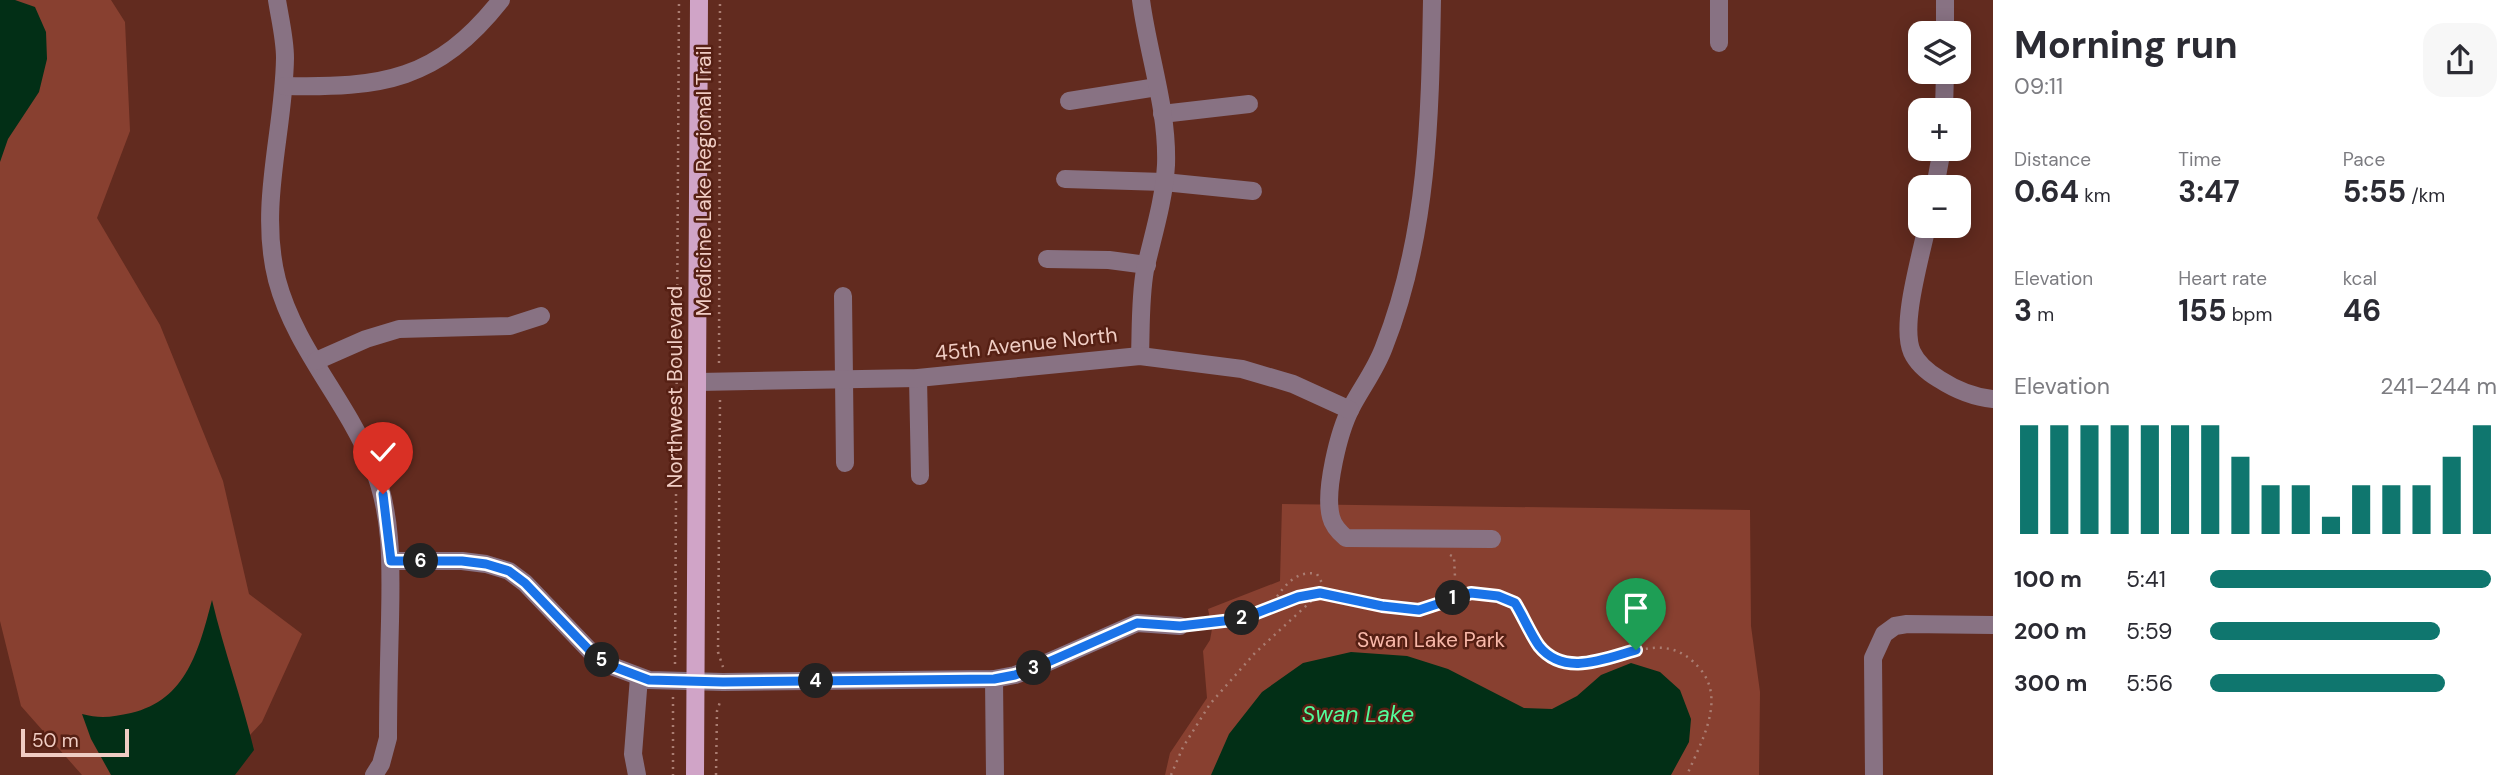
<!DOCTYPE html>
<html lang="en">
<head>
<meta charset="utf-8">
<style>
  :root { --surface:#fff; --page:#f7f7f7; --text:#2b2b33; --muted:#7c7c81; --accent:#0f766e }
  body { margin:0; font-family:"DM Sans",sans-serif; background:var(--page); color:var(--text); height:100vh; display:flex; flex-direction:column; font-size:26px; white-space:nowrap }
  * { box-sizing:border-box; margin:0 }
  p { font-size:23px; color:var(--muted) }
  .icon { flex:none; width:38px; height:38px; fill:none; stroke:currentColor; stroke-width:2; stroke-linecap:round; stroke-linejoin:round }
  .map { position:relative; flex:1; overflow:hidden }
  .details { display:flex; flex-direction:column; background:var(--surface); width:525px }
  .details>* { flex:none }
  .fabs { position:absolute; left:1908px; top:21px; display:grid; gap:14px }
  .fabs a { display:grid; place-items:center; width:63px; height:63px; border-radius:14px; background:var(--surface); box-shadow:0 4px 18px #0003; font-size:35px }
  .scale { position:absolute; left:21px; bottom:18px; width:108px; box-sizing:border-box; padding-left:7px; border:4px solid #f0cdc4; border-top:0; font-size:19px; line-height:24px; white-space:nowrap; color:#f0cdc4; -webkit-text-stroke:5px #562014; paint-order:stroke }
  .pin { position:absolute; display:grid; place-items:center; width:60px; height:60px; color:#fff; margin:-72px -30px; border-radius:50% 50% 50% 0; rotate:-45deg; box-shadow:0 0 7px #0007 }
  .pin .icon { rotate:45deg }
  .km { position:absolute; width:35px; height:35px; margin:-18px; border-radius:50%; background:#222; color:#fff; font-size:19px; line-height:35px; text-align:center }
  .round { display:grid; place-items:center; flex:none; width:74px; height:74px; border-radius:21px; background:var(--page) }
  .headline { display:flex; align-items:center; justify-content:space-between; height:119px; padding:0 21px }
  h1 { font-size:38px; font-weight:700; line-height:52px }
  .metrics { display:grid; grid-template-columns:repeat(3,1fr); gap:10px; height:119px; padding:7px 21px }
  .metrics div { display:grid; align-content:center }
  .metrics b { font-size:30px; font-weight:700 }
  .metrics small { font-size:19px; font-weight:400 }
  .metrics p { font-size:19px }
  .chart { height:196px; padding:14px 21px }
  .chart p { display:flex; justify-content:space-between }
  .chart svg { width:100%; height:126px; margin-top:7px; stroke:var(--accent); stroke-width:6 }
  ul { padding:0 21px; list-style:none; font-size:23px }
  li { display:grid; grid-template-columns:112px 84px 1fr; align-items:center; height:52px }
  li i { height:18px; border-radius:9px; background:var(--accent) }
  main { display:flex; flex:1; min-height:0 }
  .map>svg:first-child { display:block }
</style>
</head>
<body>
<main>
<div class="map">
<svg width="1993" height="775" viewBox="0 0 1993 775">
  <rect width="100%" height="100%" fill="#622b1f"/>
  <g fill="#884030">
    <polygon points="0,0 111,0 125,22 130,131 97,218 160,325 223,481 249,594 302,634 262,722 213,775 82,775 21,706 0,621"/>
    <polygon points="1282,504 1750,510 1751,626 1760,692 1759,775 1165,775 1170,753 1207,698 1203,651 1210,640 1212,629 1208,609 1280,581"/>
  </g>
  <g fill="#022f16">
    <polygon points="0,0 15,0 35,7 46,32 47,59 39,92 8,139 0,162"/>
    <path d="M212,600C224,651 242,699 254,750L235,775H111L91,739L82,714C100,719 113,717 131,713C187,700 199,649 212,600Z"/>
    <polygon points="1351,652 1407,656 1448,669 1524,708 1552,709 1577,696 1601,675 1631,663 1660,672 1680,690 1691,719 1689,742 1671,775 1211,775 1229,734 1262,692 1303,663"/>
  </g>
  <g fill="none" stroke-linecap="round" stroke-linejoin="round">
    <g stroke="#aa7d72" stroke-width="2.5" stroke-dasharray="2 5" stroke-linecap="butt">
      <polyline points="719,363 720,0"/>
      <polyline points="720,400 718,652 723,667"/>
      <polyline points="1450,555 1454,557 1456,597"/>
      <path d="M1196,624C1211,622 1227,622 1241,619C1268,613 1291,598 1320,593L1322,583L1317,574C1292,569 1281,592 1268,609"/>
      <polyline points="675,664 679,0"/>
      <polyline points="673,697 673,775"/>
      <polyline points="716,775 717,711 721,699"/>
      <path d="M1171,775L1183,747L1210,704L1255,653L1320,593C1347,599 1394,613 1420,610C1449,606 1465,586 1497,596C1532,605 1530,655 1561,663C1611,675 1659,618 1701,670C1726,701 1700,744 1687,775"/>
    </g>
    <g stroke="#887283" stroke-width="18">
      <path d="M277,0C280,19 285,39 285,58C284,132 258,206 277,280C295,348 346,400 372,464C393,515 391,567 390,621C389,660 388,699 388,738L381,764L374,775"/>
      <path d="M1432,0C1430,118 1428,236 1384,347C1376,369 1362,387 1351,408C1339,431 1324,491 1331,517C1333,526 1339,532 1346,538L1492,539"/>
      <polyline points="1945,33 1945,0"/>
      <polyline points="1719,43 1719,0"/>
      <path d="M284,86C382,88 437,81 501,0"/>
      <polyline points="1069,101 1157,87"/>
      <polyline points="1944,110 1945,72"/>
      <polyline points="1162,114 1249,104"/>
      <polyline points="1065,179 1164,182 1253,191"/>
      <polyline points="1935,187 1942,149"/>
      <path d="M1927,226C1921,256 1900,325 1912,352C1917,363 1929,373 1939,379C1956,390 1972,397 1993,399"/>
      <polyline points="1047,259 1109,260 1147,265"/>
      <polyline points="843,296 845,463"/>
      <path d="M1140,356C1141,328 1140,298 1145,270C1153,235 1164,201 1166,165C1168,109 1148,54 1141,0"/>
      <polyline points="316,361 366,339 399,329 510,326 541,316"/>
      <polyline points="918,378 920,476"/>
      <polyline points="698,382 918,378 1140,356 1242,369 1293,384 1350,410"/>
      <polyline points="391,561 462,561 486,564 509,571 525,583 593,654 609,665 649,680 723,682 994,679 1015,675 1037,667 1137,623 1180,626"/>
      <polyline points="994,679 995,775"/>
      <polyline points="637,775 633,754 639,677"/>
      <polyline points="1874,775 1873,658 1884,634 1895,626 1907,624 1993,625"/>
    </g>
    <polyline stroke="#d0a4c7" stroke-width="18" points="695,775 699,0"/>
  </g>
  <g fill="none" stroke-linecap="round" stroke-linejoin="round">
    <g stroke="#fff" stroke-width="14">
      <path id="route" d="M383,494L391,561H462L486,564L509,571L525,583L593,654L609,665L649,680L723,682L994,679L1015,675L1037,667L1137,623L1180,626L1241,619L1298,597L1320,593L1382,606L1419,610L1471,593L1498,596L1515,603C1523,616 1530,633 1539,646C1564,677 1604,659 1636,650"/>
    </g>
    <use href="#route" stroke="#1a73e8" stroke-width="9"/>
  </g>
  <g text-anchor="middle" dominant-baseline="central" stroke-width="5" stroke-linejoin="round" paint-order="stroke">
    <g font-size="21" fill="#f0cdc4" stroke="#562014">
      <text transform="translate(704 181) rotate(-90)">Medicine Lake Regional Trail</text>
      <text transform="translate(1026 344) rotate(-6)">45th Avenue North</text>
      <text transform="translate(675 387) rotate(-90)">Northwest Boulevard</text>
    </g>
    <g font-size="21" fill="#f8b8a9" stroke="#562014">
      <text x="1431" y="640">Swan Lake Park</text>
    </g>
    <g font-size="23" font-style="italic" fill="#52fd9b" stroke="#562014">
      <text x="1358" y="714">Swan Lake</text>
    </g>
  </g>
</svg>
<div class="fabs">
<a><svg class="icon" aria-label="layers" viewBox="0 0 24 24"><path d="M12 4l9 5-9 5-9-5zM3 14l9 5 9-5"/></svg></a>
<a>+</a>
<a>−</a>
</div>
<div class="scale">50 m</div>
<div class="pin" style="left:1636px;top:650px;background:#1e9e55"><svg class="icon" aria-label="arrive" viewBox="0 0 24 24"><path d="M6 21V4h12l-3 4 3 4H6"/></svg></div>
<div class="pin" style="left:383px;top:494px;background:#d93025"><svg class="icon" aria-label="check" viewBox="0 0 24 24"><path d="M5 12l5 5 9-10"/></svg></div>
<b class="km" style="left:1453px;top:598px">1</b>
<b class="km" style="left:1242px;top:618px">2</b>
<b class="km" style="left:1034px;top:668px">3</b>
<b class="km" style="left:816px;top:681px">4</b>
<b class="km" style="left:602px;top:660px">5</b>
<b class="km" style="left:421px;top:561px">6</b>
</div>
<section class="details">
<div class="headline"><div><h1>Morning run</h1><p>09:11</p></div><a class="round"><svg class="icon" aria-label="share" viewBox="0 0 24 24"><path d="M12 15V3M7 8l5-5 5 5M5 13v7h14v-7"/></svg></a></div>
<div class="metrics">
<div><p>Distance</p><b>0.64<small> km</small></b></div>
<div><p>Time</p><b>3:47</b></div>
<div><p>Pace</p><b>5:55<small> /km</small></b></div>
</div>
<div class="metrics">
<div><p>Elevation</p><b>3<small> m</small></b></div>
<div><p>Heart rate</p><b>155<small> bpm</small></b></div>
<div><p>kcal</p><b>46</b></div>
</div>
<div class="chart"><p><span>Elevation</span>241–244 m</p>
<svg viewBox="0 0 160 44" preserveAspectRatio="none"><path d="M5 44V6M15 44V6M25 44V6M35 44V6M45 44V6M55 44V6M65 44V6M75 44V17M85 44V27M95 44V27M105 44V38M115 44V27M125 44V27M135 44V27M145 44V17M155 44V6"/></svg>
</div>
<ul>
<li><b>100 m</b>5:41<i style="width:98%"></i></li>
<li><b>200 m</b>5:59<i style="width:80%"></i></li>
<li><b>300 m</b>5:56<i style="width:82%"></i></li>
</ul>
</section>
</main>
</body>
</html>
